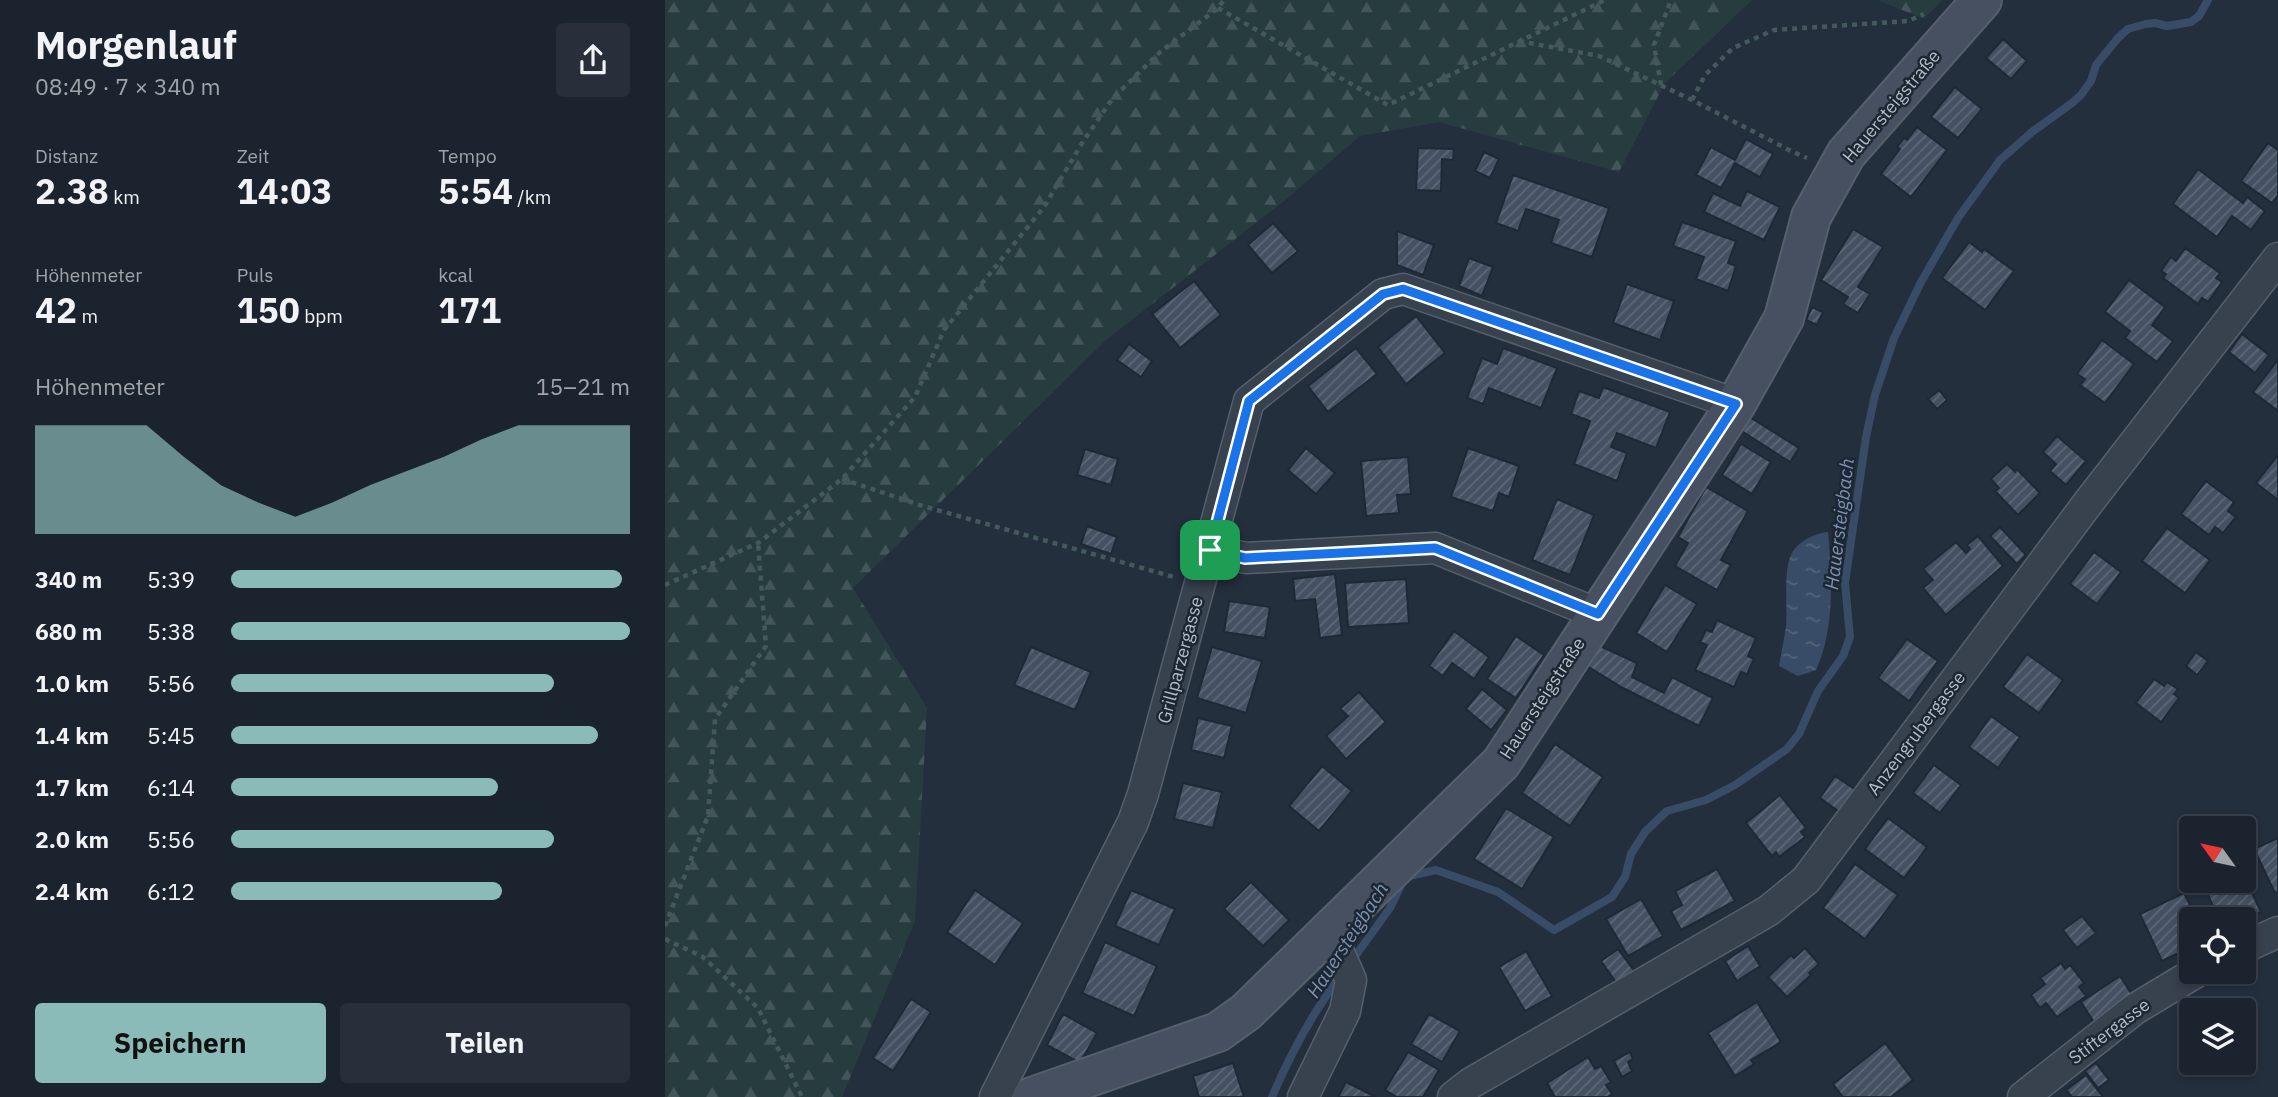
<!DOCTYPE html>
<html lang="de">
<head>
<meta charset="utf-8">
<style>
  :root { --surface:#1b232e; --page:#282f3a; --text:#f1f3f6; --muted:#a0a4aa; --line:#39404a; --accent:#8bbbb9 }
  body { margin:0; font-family:"IBM Plex Sans",sans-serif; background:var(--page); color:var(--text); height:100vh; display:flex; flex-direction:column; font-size:26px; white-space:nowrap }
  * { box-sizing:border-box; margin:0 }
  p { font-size:23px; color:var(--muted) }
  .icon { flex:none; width:38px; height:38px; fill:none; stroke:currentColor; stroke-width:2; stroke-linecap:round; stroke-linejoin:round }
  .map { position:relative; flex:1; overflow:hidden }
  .side { display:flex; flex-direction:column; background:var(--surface); width:665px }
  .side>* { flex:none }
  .needle { width:46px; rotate:303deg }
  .controls { position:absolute; left:1514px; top:816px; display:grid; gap:14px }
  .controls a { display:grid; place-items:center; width:77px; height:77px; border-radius:7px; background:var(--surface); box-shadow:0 4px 10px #0003,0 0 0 2px var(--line); font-size:35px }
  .pin { position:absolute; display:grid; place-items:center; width:60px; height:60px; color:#fff; margin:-30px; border-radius:14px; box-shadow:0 4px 10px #0006 }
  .round { display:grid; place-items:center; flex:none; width:74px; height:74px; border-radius:7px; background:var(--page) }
  .headline { display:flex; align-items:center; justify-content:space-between; height:119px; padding:0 35px }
  h1 { font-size:38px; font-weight:700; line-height:52px }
  .metrics { display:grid; grid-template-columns:repeat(3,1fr); gap:10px; height:119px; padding:7px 35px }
  .metrics div { display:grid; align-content:center }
  .metrics b { font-size:35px; font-weight:700 }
  .metrics small { font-size:19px; font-weight:400 }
  .metrics p { font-size:19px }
  .chart { height:196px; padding:14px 35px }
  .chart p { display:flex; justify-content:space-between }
  .chart svg { width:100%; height:126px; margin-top:7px; fill:var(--accent); opacity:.7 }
  .primary-button { display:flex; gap:14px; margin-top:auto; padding:14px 35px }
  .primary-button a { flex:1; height:80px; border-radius:7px; background:var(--accent); color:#111; font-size:28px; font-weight:700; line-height:80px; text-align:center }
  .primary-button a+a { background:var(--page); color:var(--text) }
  ul { padding:0 35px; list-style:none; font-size:23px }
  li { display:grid; grid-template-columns:112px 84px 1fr; align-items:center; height:52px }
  li i { height:18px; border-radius:9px; background:var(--accent) }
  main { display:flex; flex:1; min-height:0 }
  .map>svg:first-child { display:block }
</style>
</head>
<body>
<main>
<section class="side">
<div class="headline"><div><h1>Morgenlauf</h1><p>08:49 · 7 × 340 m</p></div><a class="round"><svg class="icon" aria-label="share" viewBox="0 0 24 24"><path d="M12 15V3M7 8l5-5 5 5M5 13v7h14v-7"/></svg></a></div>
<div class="metrics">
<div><p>Distanz</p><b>2.38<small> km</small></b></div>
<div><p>Zeit</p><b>14:03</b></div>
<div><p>Tempo</p><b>5:54<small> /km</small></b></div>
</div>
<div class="metrics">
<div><p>Höhenmeter</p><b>42<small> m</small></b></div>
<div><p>Puls</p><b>150<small> bpm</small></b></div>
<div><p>kcal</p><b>171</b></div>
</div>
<div class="chart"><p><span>Höhenmeter</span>15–21 m</p>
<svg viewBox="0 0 160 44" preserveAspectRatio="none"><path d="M0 44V6L10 6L20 6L30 6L40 17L50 27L60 33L70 38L80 33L90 27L100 22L110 17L120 11L130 6L140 6L150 6L160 6V44z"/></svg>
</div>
<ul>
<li><b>340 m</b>5:39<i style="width:98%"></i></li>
<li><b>680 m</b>5:38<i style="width:100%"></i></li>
<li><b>1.0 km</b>5:56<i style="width:81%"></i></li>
<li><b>1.4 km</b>5:45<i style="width:92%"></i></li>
<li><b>1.7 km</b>6:14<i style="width:67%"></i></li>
<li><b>2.0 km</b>5:56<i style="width:81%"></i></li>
<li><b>2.4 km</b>6:12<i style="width:68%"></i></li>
</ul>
<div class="primary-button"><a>Speichern</a><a>Teilen</a></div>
</section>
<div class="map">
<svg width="1613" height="1097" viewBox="0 0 1613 1097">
  <defs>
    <pattern id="forest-firs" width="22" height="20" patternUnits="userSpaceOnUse" patternTransform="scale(1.75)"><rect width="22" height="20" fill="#263c3f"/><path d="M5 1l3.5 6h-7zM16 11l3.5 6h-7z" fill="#435659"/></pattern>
    <pattern id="water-ripples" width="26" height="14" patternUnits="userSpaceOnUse" patternTransform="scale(1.75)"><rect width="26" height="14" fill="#394c67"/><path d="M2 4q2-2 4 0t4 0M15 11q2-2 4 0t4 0" fill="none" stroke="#53647b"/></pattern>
    <pattern id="building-hatch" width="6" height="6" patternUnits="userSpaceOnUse" patternTransform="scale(1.75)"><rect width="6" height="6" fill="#455162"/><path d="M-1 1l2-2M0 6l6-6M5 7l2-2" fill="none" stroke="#5d6877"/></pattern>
  </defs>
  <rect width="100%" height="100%" fill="#242f3e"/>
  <g fill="url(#forest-firs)">
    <polygon points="0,0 1087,0 1000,83 954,172 774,122 695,136 619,201 441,340 188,588 262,708 250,921 177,1097 0,1097"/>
    <polygon points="1213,0 1277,0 1259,19"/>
  </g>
  <path fill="url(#water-ripples)" d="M1163,532C1167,577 1170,629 1151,670L1133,676L1114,666C1116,653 1119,640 1121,627C1123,608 1118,572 1126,555C1132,542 1150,533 1163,532Z"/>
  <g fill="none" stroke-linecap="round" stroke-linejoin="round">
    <g stroke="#394c67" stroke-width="8">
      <polyline points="686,962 725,908 740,877 771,870 833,892 889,930 947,897 960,877 966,854 980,832 1002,811 1041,800 1070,785 1122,749 1134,734 1153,691 1178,656 1185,637 1180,583 1201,437 1210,395 1229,338 1256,282 1293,218 1335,160 1367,132 1407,103 1416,95 1426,81 1431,65 1453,38 1463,29 1481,24 1490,23 1502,26 1526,22 1534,16 1543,0"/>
      <path d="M607,1097C625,1055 648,1012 676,975"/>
    </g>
  </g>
  <g fill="url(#building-hatch)" stroke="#1f2835" stroke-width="2">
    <polygon points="1338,39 1362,61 1346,79 1321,58"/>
    <polygon points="1290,87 1317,109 1293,138 1266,117"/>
    <polygon points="1252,127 1282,150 1246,197 1216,174 1235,149 1232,147 1239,138 1242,140"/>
    <polygon points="1081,139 1108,154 1095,177 1070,163 1056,188 1031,175 1046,147 1070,160"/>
    <polygon points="1603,143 1613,150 1613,195 1607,203 1576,181"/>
    <polygon points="753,148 789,149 788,160 777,159 776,191 751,190"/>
    <polygon points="819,152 834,159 825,178 810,171"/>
    <polygon points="1533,169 1578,203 1582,197 1600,211 1586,230 1567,216 1552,237 1508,204"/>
    <polygon points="848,175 944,208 927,257 886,243 894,220 861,209 853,231 831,223"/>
    <polygon points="1082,191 1115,207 1099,240 1039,212 1048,193 1075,206"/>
    <polygon points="1017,222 1071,241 1063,263 1071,266 1063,291 1031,279 1039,257 1008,246"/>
    <polygon points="608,223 633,251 607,273 583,245"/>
    <polygon points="1188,229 1218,247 1193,287 1205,294 1193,313 1178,304 1183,297 1156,280"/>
    <polygon points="732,231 769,245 758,275 732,265"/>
    <polygon points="1304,242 1317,252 1319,249 1349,271 1320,310 1277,278"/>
    <polygon points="1520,248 1555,273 1551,278 1557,282 1543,302 1537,298 1533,304 1498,278 1501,274 1496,271 1506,257 1511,261"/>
    <polygon points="804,258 828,267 817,296 794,286"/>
    <polygon points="1464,280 1500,307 1487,325 1508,341 1492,362 1460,338 1465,331 1440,312"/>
    <polygon points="529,281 556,315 515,348 487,314"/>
    <polygon points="962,284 1009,301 995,340 948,323"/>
    <polygon points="1147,307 1158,312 1152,325 1141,320"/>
    <polygon points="751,316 780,353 741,384 713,347"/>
    <polygon points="1577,334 1604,355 1590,373 1564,352"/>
    <polygon points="1437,340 1469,364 1440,403 1415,385 1420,379 1412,374"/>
    <polygon points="464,344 487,361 476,377 452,360"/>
    <polygon points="691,348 712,374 663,412 643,386"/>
    <polygon points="838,348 892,368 876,408 824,388 818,404 802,398 817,358 832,364"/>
    <polygon points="1613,360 1613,411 1588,392"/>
    <polygon points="938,387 1005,412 991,448 952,433 946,447 962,453 952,481 909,464 925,421 906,414 914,391 934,398"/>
    <polygon points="1274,390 1282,400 1272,409 1263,399"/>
    <polygon points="1083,416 1134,448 1125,462 1075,430"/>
    <polygon points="1392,436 1421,461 1401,485 1385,471 1391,464 1378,452"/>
    <polygon points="1076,444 1106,462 1087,494 1057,475"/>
    <polygon points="641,448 670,473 651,494 623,470"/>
    <polygon points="803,448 854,466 844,497 834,493 828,511 786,497"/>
    <polygon points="420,449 453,459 446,485 412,475"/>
    <polygon points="1613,455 1613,500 1591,483"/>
    <polygon points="743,457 746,494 732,495 734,513 701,516 696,461"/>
    <polygon points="1342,464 1350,472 1352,469 1375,493 1353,515 1330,491 1334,488 1326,479"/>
    <polygon points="1541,481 1569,502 1563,511 1571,517 1558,533 1550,527 1544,535 1516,514"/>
    <polygon points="1041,487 1083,511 1056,560 1066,565 1052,590 1010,566 1023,543 1013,537"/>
    <polygon points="892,499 929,515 905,575 867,560"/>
    <polygon points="422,526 452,537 446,554 416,544"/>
    <polygon points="1335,527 1361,555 1352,564 1325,536"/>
    <polygon points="1502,528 1545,560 1520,593 1477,561"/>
    <polygon points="1313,536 1338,566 1281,615 1258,588 1268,580 1258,569 1291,542 1301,553 1305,549 1302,545"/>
    <polygon points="1429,552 1456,572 1432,604 1405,584"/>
    <polygon points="670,574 677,635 655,638 650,599 630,601 628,579"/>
    <polygon points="741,579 744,623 683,627 680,583"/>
    <polygon points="1000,585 1032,604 1002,652 971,633"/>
    <polygon points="564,601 605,607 600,638 559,632"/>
    <polygon points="1052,620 1091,638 1083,656 1089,659 1082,674 1076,672 1069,687 1030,670 1042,645 1035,642 1041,630 1047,632"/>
    <polygon points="789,631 824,657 809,679 787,663 778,676 764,666"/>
    <polygon points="851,636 879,655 851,698 822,679"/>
    <polygon points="1242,639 1273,661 1244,701 1213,678"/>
    <polygon points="935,646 972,663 967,677 999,693 1007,677 1048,698 1034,726 958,688 922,666"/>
    <polygon points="366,647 426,672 410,710 349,685"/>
    <polygon points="547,647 597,661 581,713 532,698"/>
    <polygon points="1531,652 1543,661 1532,675 1521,666"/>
    <polygon points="1362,654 1398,680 1374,713 1338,687"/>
    <polygon points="1489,679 1499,686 1502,682 1513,689 1509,694 1514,698 1496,722 1471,703"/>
    <polygon points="817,689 842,710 826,730 801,709"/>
    <polygon points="694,692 721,722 681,759 661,736 683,716 675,709"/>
    <polygon points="1326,716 1355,737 1333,768 1304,747"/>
    <polygon points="533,718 567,726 559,758 526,750"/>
    <polygon points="890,744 938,777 905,826 857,793"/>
    <polygon points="1269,765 1296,785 1275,813 1248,793"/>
    <polygon points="657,766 687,791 654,831 624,806"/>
    <polygon points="1170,776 1191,790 1176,813 1155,798"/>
    <polygon points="518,783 557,792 548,828 509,819"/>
    <polygon points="1115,795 1141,828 1136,832 1140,837 1114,857 1111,852 1107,856 1081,823"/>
    <polygon points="841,808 889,837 857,889 809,859"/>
    <polygon points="1223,818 1262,847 1239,878 1200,849"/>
    <polygon points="1613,838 1613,892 1610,893 1589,849"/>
    <polygon points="1190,864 1233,895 1200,939 1158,908"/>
    <polygon points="1052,869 1070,901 1016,930 1006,911 1017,905 1010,891"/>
    <polygon points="1580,878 1596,912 1578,921 1578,919 1554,919 1536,880 1571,880 1572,882"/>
    <polygon points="586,882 624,920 598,946 559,909"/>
    <polygon points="310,890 358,923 330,965 282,932"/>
    <polygon points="466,890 510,909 494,945 450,926"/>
    <polygon points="1519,893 1532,919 1526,919 1526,947 1497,961 1475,914"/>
    <polygon points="976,899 998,936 963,956 941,919"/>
    <polygon points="1417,916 1431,933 1412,948 1398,930"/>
    <polygon points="440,942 492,966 469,1016 417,993"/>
    <polygon points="1083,946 1095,966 1072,981 1060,961"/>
    <polygon points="1140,948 1154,964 1144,973 1146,975 1122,997 1103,977 1126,955 1129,958"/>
    <polygon points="953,949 970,972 953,985 936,961"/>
    <polygon points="861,951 887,996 860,1011 834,967"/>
    <polygon points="1396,963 1400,969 1405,965 1419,983 1414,987 1421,996 1392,1017 1381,1003 1375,1008 1366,995 1380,984 1375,978"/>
    <polygon points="1455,976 1469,998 1430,1024 1416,1002"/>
    <polygon points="246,999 266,1012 228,1071 208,1058"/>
    <polygon points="1092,1002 1116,1042 1086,1060 1089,1064 1070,1076 1043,1033"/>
    <polygon points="398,1014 432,1033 415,1063 382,1045"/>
    <polygon points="764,1014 795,1031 777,1062 746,1044"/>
    <polygon points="1220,1043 1248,1080 1226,1097 1178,1097 1168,1084"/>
    <polygon points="743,1052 774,1070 758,1097 732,1097 720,1090"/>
    <polygon points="965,1052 968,1059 963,1062 967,1071 957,1077 949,1061"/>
    <polygon points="923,1057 930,1069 936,1066 946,1082 941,1085 947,1094 943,1097 890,1097 882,1083"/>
    <polygon points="568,1063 579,1097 534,1097 528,1076"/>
    <polygon points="1431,1063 1444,1080 1433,1088 1420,1071"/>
    <polygon points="1421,1075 1438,1097 1407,1097 1401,1090"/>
    <polygon points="681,1082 711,1097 673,1097"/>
  </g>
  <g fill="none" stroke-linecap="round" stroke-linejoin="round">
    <g stroke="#565f6c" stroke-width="33">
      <g id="street">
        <polyline points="545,550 581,558 770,548 933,614"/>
        <polyline points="1578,948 1613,932"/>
        <polyline points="330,1097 468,822 478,794 584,401 718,294 738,289 1071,404"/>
        <polyline points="638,1097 680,1011 686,980 664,930"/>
        <polyline points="788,1097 806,1083 1103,911 1141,880 1423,503 1613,258"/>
        <polyline points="1358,1097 1470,1009 1533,971"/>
      </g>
    </g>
    <g stroke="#565f6c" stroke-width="42">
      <polyline id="secondary" points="367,1097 553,1032 581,1012 836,763 1071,404 1119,318 1146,217 1181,154 1317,0"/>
    </g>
    <g stroke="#44595c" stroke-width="4.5" stroke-dasharray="5 5" stroke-linecap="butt">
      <polyline points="553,8 723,105 940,0"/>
      <polyline points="854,41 934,56 1027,100 1128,152 1142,158"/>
      <polyline points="996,85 989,45 1006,0"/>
      <polyline points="1027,100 1040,75 1068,48 1109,30 1243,21 1259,14"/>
      <polyline points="177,479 258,506 509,577"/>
      <polyline points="0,585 93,543 177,479 250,397 279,330 379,207 419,140 448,98 494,53 553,8 559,0"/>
      <polyline points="0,926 43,816 50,719 101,646 93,543"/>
      <polyline points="0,939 38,957 93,1008 137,1097"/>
    </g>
    <use href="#street" stroke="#38414e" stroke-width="30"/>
    <use href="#secondary" stroke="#465061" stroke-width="38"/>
  </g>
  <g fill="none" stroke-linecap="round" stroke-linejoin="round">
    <g stroke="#fff" stroke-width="14">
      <polygon id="route" points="738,289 1071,404 933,614 770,548 580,558 545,550 584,401 718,294"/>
    </g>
    <use href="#route" stroke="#1a73e8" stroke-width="9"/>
  </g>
  <g text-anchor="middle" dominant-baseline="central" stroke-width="5" stroke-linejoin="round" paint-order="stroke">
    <g font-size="18" fill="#b4bcc9" stroke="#1d2633">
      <text transform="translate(1226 106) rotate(-50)">Hauersteigstraße</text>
      <text transform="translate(515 660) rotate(-75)">Grillparzergasse</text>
      <text transform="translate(877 698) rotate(-57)">Hauersteigstraße</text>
      <text transform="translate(1251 733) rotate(-53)">Anzengrubergasse</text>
      <text transform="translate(1444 1031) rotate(-37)">Stiftergasse</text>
    </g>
    <g font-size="19" font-style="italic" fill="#7c92b1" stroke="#1d2633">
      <text transform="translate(1174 524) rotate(-83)">Hauersteigbach</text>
      <text transform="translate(682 940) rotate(-57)">Hauersteigbach</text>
    </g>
  </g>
</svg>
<div class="controls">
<a><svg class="needle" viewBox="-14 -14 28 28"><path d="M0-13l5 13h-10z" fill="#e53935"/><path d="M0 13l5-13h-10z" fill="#a0a4aa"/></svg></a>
<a><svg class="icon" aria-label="locate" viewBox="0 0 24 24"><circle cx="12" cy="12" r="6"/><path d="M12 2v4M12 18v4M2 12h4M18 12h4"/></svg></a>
<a><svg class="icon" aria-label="layers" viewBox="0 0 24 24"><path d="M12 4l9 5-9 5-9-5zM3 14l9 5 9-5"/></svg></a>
</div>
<div class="pin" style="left:545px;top:550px;background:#1e9e55"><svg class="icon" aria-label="arrive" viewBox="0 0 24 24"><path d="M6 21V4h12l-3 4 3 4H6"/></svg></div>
</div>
</main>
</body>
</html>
